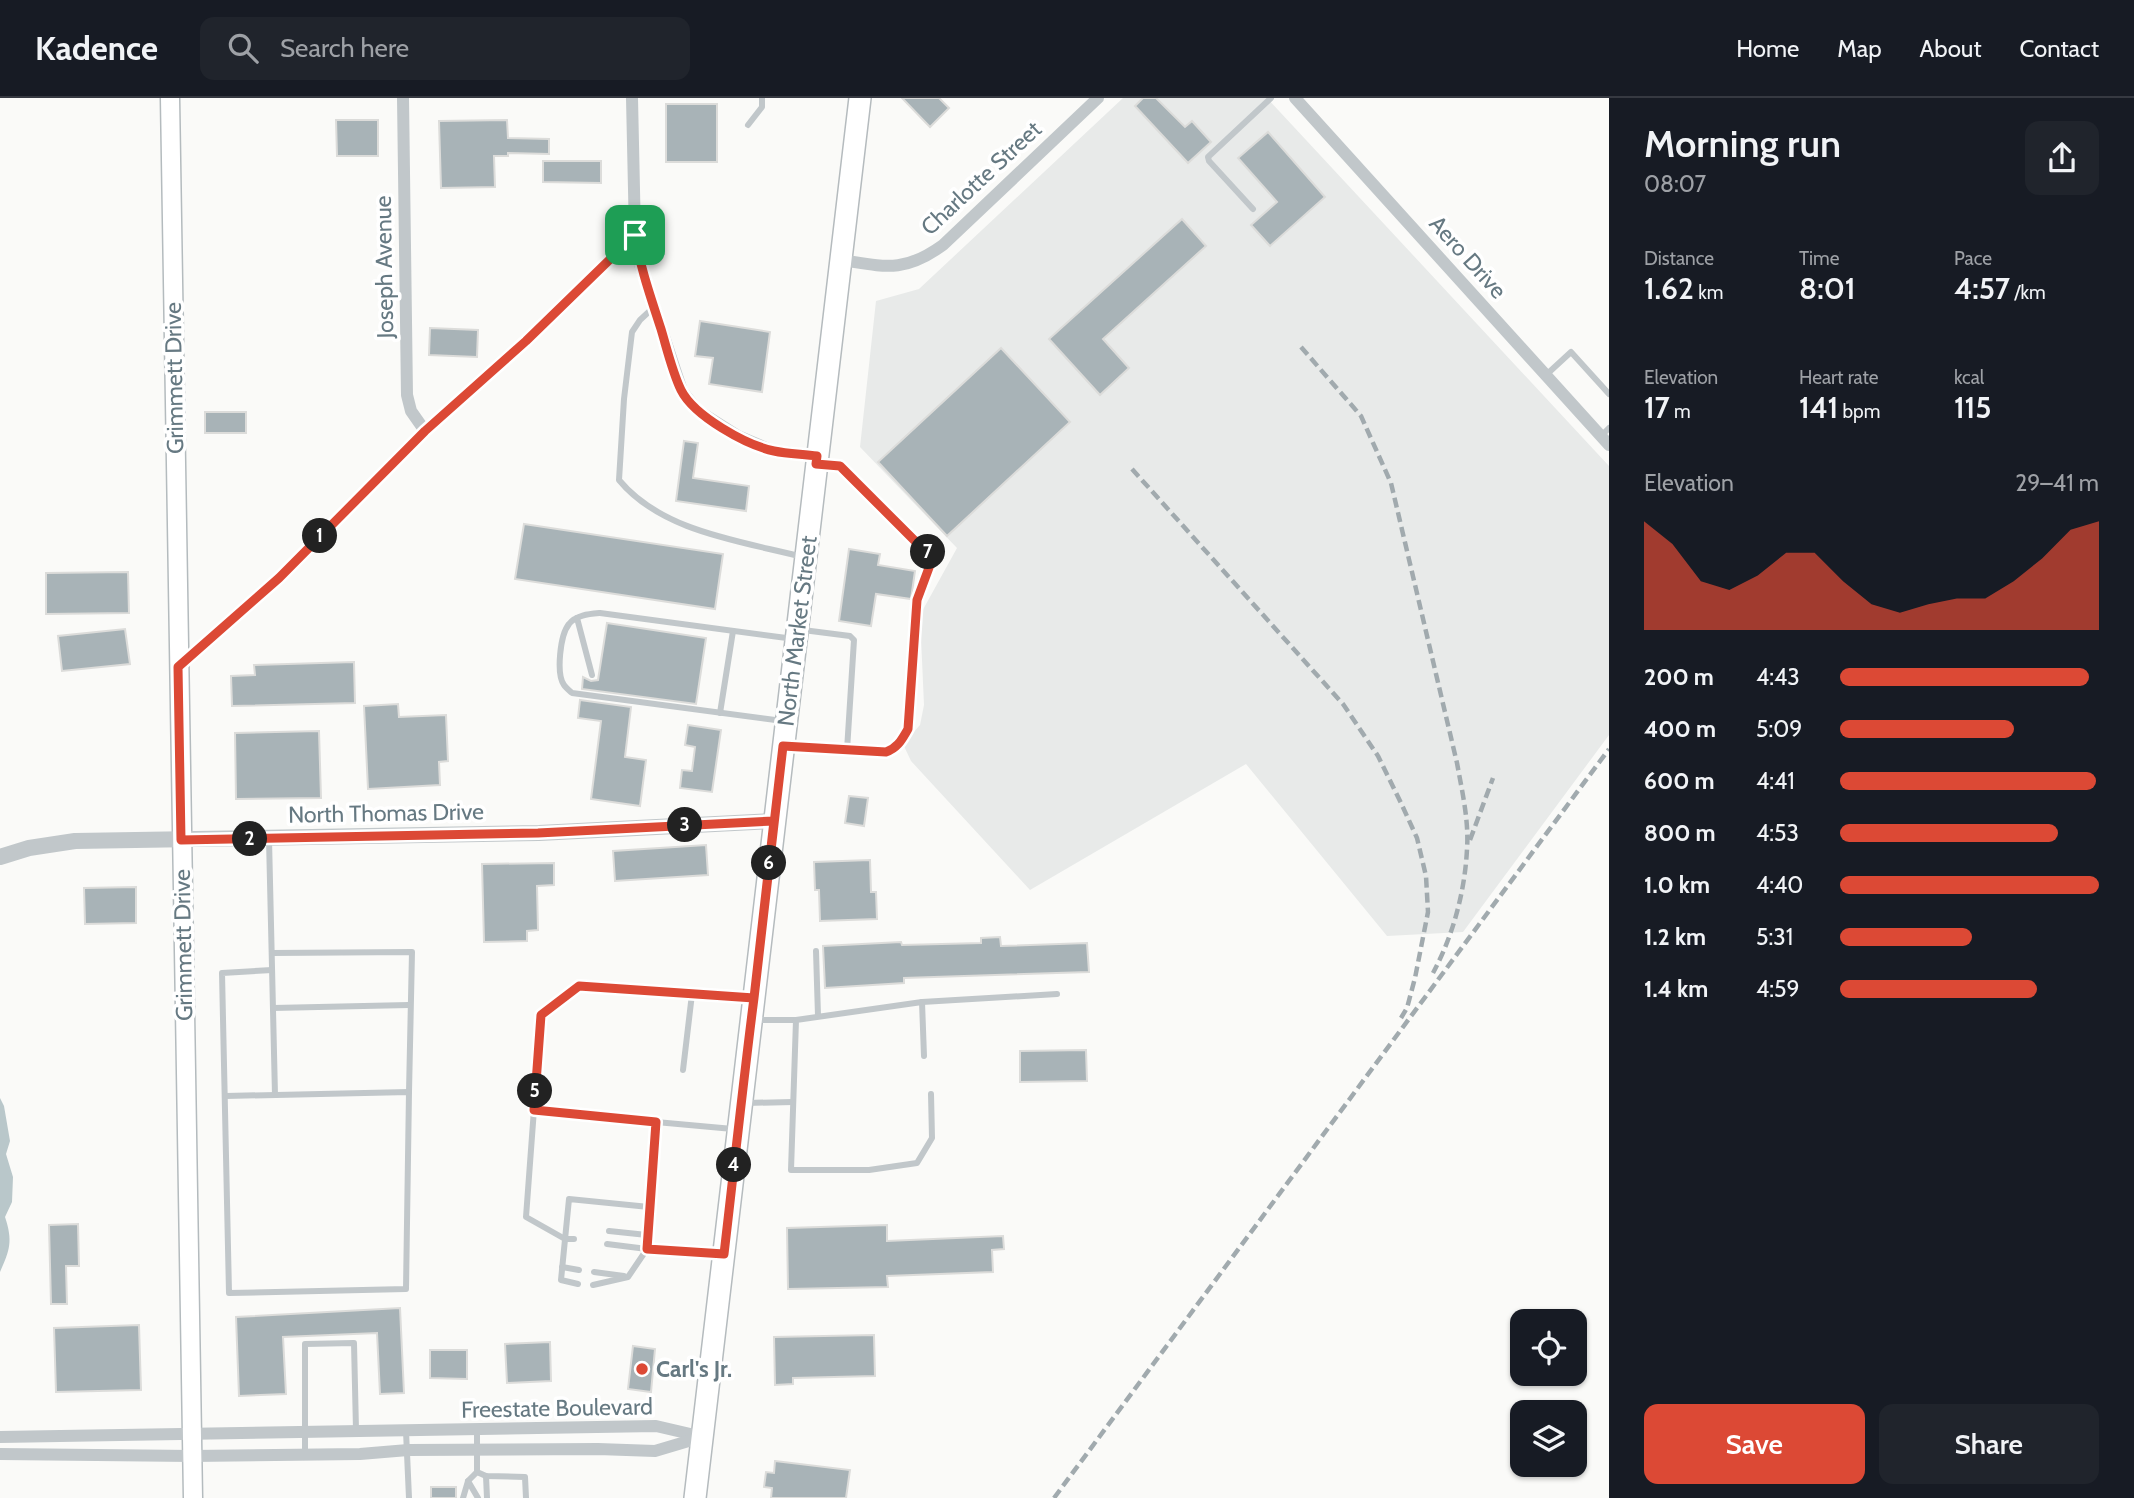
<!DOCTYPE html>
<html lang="en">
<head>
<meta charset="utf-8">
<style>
  :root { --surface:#171b24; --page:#20242c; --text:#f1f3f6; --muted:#9ea1a6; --line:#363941; --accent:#dc4935 }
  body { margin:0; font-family:Cabin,sans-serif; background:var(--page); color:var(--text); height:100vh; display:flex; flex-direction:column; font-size:26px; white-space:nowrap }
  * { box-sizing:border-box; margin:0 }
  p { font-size:23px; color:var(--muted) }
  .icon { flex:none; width:38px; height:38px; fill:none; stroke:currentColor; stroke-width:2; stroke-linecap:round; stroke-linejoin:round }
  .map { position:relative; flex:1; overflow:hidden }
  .drawer { display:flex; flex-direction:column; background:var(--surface); width:525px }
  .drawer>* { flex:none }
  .fabs { position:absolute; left:1510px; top:1211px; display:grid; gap:14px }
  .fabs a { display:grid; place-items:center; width:77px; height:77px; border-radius:14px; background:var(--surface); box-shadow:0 2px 5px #0004; font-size:35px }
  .pin { position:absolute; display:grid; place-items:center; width:60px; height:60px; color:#fff; margin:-30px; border-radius:14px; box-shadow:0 4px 10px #0006 }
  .km { position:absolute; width:35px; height:35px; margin:-18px; border-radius:50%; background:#222; color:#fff; font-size:19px; line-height:35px; text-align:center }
  .round { display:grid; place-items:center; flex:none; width:74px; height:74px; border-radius:14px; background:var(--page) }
  .headline { display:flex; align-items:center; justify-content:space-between; height:119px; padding:0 35px }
  h1 { font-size:38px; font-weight:600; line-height:52px }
  .stats { display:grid; grid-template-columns:repeat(3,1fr); gap:10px; height:119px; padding:7px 35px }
  .stats div { display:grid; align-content:center }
  .stats b { font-size:30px; font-weight:600 }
  .stats small { font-size:19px; font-weight:400 }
  .stats p { font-size:19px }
  .chart { height:196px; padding:14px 35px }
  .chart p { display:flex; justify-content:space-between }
  .chart svg { width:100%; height:126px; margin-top:7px; fill:var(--accent); opacity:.7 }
  .cta { display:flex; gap:14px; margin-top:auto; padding:14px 35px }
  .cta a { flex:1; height:80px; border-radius:14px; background:var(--accent); color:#fff; font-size:28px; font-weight:600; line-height:80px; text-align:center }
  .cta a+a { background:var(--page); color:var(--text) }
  ul { padding:0 35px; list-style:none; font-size:23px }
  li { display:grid; grid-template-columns:112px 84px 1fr; align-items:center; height:52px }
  li i { height:18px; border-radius:9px; background:var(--accent) }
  header { display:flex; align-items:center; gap:42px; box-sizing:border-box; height:98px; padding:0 35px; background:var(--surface); border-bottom:2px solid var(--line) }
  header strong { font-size:33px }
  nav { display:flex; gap:38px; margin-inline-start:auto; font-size:24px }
  .search { width:490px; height:63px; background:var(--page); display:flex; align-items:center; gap:18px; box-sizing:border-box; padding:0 24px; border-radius:14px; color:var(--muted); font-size:26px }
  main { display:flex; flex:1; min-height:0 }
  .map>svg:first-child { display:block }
</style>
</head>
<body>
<header>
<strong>Kadence</strong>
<div class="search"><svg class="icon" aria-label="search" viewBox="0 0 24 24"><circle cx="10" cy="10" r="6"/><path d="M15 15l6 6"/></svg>Search here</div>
<nav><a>Home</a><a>Map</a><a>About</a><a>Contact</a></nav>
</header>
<main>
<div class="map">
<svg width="1609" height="1400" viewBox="0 0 1609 1400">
  <rect width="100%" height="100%" fill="#fafaf8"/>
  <polygon fill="#e8eae9" points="1123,0 1267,0 1609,368 1609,637 1463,834 1387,838 1246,666 1030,792 911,663 903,646 920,627 924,607 920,517 957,450 860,349 876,203 919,191"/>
  <path fill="#b9c7ca" d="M0,1000L4,1008L10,1043L6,1056L13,1079L12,1104L5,1119C13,1143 10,1152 0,1174Z"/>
  <g fill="#a8b3b7" stroke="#dcdcda" stroke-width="2">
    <polygon points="902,0 939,0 949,10 930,29"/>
    <polygon points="1143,0 1156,0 1185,29 1192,23 1211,44 1188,65 1135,8"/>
    <rect x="666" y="6" width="51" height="58"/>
    <polygon points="336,22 378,22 378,58 337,58"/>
    <polygon points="507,22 508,40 549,41 549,56 508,55 508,58 494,58 495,89 441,90 439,23"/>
    <polygon points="1268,34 1325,99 1270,148 1251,127 1277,104 1238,60"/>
    <polygon points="543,63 601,63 601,85 543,84"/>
    <polygon points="1182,121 1206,148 1103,241 1129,270 1100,297 1049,241"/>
    <polygon points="700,223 770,234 762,294 709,286 713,260 695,258"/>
    <polygon points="430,230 478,232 477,259 429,257"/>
    <polygon points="1001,250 1070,324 947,438 878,364"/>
    <rect x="205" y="314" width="41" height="21"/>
    <polygon points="684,343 698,345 693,380 749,388 746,413 676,403"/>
    <polygon points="524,426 723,456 715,511 515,481"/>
    <polygon points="849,451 880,456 878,467 915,473 911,501 876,496 871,528 839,523"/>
    <polygon points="128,474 129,515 46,516 46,475"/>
    <polygon points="607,525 706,540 696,606 582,591 583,579 591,583 598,582"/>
    <polygon points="125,531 130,566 62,573 58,538"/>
    <polygon points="354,564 355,605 232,608 231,578 255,577 254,567"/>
    <polygon points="580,602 631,609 625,659 646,662 640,708 591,701 601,623 578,620"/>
    <polygon points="398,606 399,619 446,617 448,663 439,664 440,687 368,691 364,608"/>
    <polygon points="688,627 721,632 712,694 680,690 682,672 692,673 695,649 685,647"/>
    <polygon points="319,633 321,700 236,701 235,635"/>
    <polygon points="849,698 868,700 864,728 845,725"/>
    <polygon points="706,747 708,777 615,783 613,753"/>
    <polygon points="870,762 871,794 876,794 877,821 820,823 819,792 815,792 814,764"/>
    <polygon points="554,765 554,787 537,788 538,832 527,833 527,843 484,844 482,766"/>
    <polygon points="136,789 136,825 85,826 84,790"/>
    <polygon points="1000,839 1001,848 1087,845 1089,874 904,880 904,885 825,890 823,848 901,844 902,847 981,845 981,840"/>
    <polygon points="1086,952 1087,983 1020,984 1020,953"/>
    <polygon points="78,1126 79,1168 66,1168 67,1206 51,1206 49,1127"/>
    <polygon points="887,1127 887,1143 1003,1138 1004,1151 992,1152 993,1174 887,1178 888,1189 788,1191 787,1130"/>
    <polygon points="400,1210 404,1295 380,1296 377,1235 283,1239 286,1296 239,1298 236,1219"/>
    <polygon points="139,1227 141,1292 56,1294 54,1230"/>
    <polygon points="874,1237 875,1278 793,1280 793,1286 775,1287 774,1239"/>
    <polygon points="550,1244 551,1283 507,1285 505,1246"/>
    <polygon points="633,1248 655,1251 651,1294 628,1291"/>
    <polygon points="430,1252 467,1252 467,1281 430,1280"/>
    <polygon points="775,1363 850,1372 846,1400 771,1400 772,1390 764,1389 766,1374 774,1375"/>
    <rect x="431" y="1389" width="25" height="11"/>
  </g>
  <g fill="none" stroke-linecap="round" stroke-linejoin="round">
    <g stroke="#b4bbbe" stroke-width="21">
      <polyline id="secondary" points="170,0 193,1400"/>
    </g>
    <g stroke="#b5bbbe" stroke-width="24">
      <polyline id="primary" points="695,1400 860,0"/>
    </g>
    <g stroke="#c1c7ca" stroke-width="6">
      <polyline points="748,27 762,9 762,0"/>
      <polyline points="1253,111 1209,63 1208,59 1271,0"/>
      <path d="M654,209L640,222L632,234L624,301L619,382C662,434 741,443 803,459"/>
      <polyline points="1546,277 1571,254 1609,296"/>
      <polyline points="1601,338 1609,330"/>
      <polyline points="577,520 592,577"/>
      <polyline points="803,532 850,538 854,542 847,652"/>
      <polyline points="720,615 733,533"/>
      <path d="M783,623L572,595C570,593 566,590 564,587C556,576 560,537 569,526C576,517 589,516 600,515L794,541"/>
      <polyline points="788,648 886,654 899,646 908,631 917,502 931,467 930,458 926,451 840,368 820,366"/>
      <polyline points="269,741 275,997"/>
      <polyline points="816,853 818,918"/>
      <polyline points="272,855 412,854 409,994"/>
      <polyline points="922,904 924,958"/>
      <polyline points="273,910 409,907"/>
      <polyline points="756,922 796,922"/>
      <polyline points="683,972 692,896"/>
      <polyline points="931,996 932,1040 917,1065 869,1072 791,1072 796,922 922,904 1057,896"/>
      <polyline points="226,998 409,994 406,1191 229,1195 222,875 272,872"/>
      <polyline points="746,1005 793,1004"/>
      <polyline points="534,1012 656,1024"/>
      <polyline points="609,1133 647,1137"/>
      <polyline points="574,1141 565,1141 526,1119 541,917 579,888 752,900"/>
      <polyline points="722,1156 647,1151 656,1024 733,1031"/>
      <polyline points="562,1169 579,1172"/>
      <polyline points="594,1174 624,1178"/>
      <polyline points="578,1186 561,1182 569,1101 649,1109"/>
      <polyline points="593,1187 628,1179 647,1151 607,1146"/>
      <polyline points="406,1333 409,1400"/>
      <polyline points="305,1356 305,1246 354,1245 356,1332"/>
      <polyline points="477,1374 486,1378 525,1379 526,1400"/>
      <polyline points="486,1378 487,1400"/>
      <polyline points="468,1383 478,1400"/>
      <polyline points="463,1400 468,1383 477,1374 477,1332"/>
    </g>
    <g stroke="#c1c7ca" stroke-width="12">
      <polyline points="403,0 407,297 411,313 425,333"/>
      <polyline points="632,0 635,137 639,163 682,293 697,312 738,338 773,353 817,358"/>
      <polyline points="1295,0 1609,347"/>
      <path d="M841,162C886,169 904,175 943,147L1098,0"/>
      <polyline points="178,569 279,480 425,333 526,243 635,137"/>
      <polyline points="0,1339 656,1328 699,1338"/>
      <polyline points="0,1356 192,1358 360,1356 408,1352 598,1351 655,1353 702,1339"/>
    </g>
    <polyline stroke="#c1c7ca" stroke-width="16" points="0,759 29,750 75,743 539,735 774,723"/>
    <use href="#secondary" stroke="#fff" stroke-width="18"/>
    <use href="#primary" stroke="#fff" stroke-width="21"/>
    <g stroke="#a1aaae" stroke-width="4.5" stroke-dasharray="10 5" stroke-linecap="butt">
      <path d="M1301,249L1361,318L1391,385L1457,665C1462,693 1469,722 1467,751C1465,793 1453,838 1433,875"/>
      <polyline points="1132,371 1343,606 1378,658 1401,705 1417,740 1426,778 1428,814 1415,880 1407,910 1401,920"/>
      <polyline points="1470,742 1493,680"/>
      <polyline points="1054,1400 1609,651"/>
    </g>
  </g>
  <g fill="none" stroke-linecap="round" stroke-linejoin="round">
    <g stroke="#fff" stroke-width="14">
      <path id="route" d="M635,137L526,243L425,333L279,480L178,569L181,742L538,735L774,723L754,900C743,985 734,1071 724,1156L647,1151L656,1024L534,1012L541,917L579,888L754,900L783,648L886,654C898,650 902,641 908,631L917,502L930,467V458L840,368L816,366L817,358C803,356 788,356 774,353C746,347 694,318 681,292C672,273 667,251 661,231C651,200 640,169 635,137"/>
    </g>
    <use href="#route" stroke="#dc4935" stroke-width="9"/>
  </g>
  <circle fill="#dc4935" stroke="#fff" stroke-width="2.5" cx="642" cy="1271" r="7"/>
  <g text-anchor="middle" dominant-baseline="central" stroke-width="7" stroke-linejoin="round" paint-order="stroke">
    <g font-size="23" fill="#667982" stroke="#fff">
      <text transform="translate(981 80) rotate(-43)">Charlotte Street</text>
      <text transform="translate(1468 159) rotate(48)">Aero Drive</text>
      <text transform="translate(384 169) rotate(-91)">Joseph Avenue</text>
      <text transform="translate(174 280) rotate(-91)">Grimmett Drive</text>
      <text transform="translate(797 533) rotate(-83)">North Market Street</text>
      <text transform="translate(386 715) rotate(-1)">North Thomas Drive</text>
      <text transform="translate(183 847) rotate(-91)">Grimmett Drive</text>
      <text transform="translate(557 1310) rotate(-1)">Freestate Boulevard</text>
    </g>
    <g font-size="23" font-weight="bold" fill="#667982" stroke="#fff" text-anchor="start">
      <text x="656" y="1271">Carl's Jr.</text>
    </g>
  </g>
</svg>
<div class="fabs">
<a><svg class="icon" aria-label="locate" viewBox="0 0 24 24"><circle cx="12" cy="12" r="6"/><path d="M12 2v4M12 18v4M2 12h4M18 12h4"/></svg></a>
<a><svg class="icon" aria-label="layers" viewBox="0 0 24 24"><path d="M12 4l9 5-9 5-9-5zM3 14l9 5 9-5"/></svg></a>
</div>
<div class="pin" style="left:635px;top:137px;background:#1e9e55"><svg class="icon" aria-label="arrive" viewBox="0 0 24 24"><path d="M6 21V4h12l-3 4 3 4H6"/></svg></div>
<b class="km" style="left:320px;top:438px">1</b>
<b class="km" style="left:250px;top:741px">2</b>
<b class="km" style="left:685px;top:727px">3</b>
<b class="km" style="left:734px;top:1067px">4</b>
<b class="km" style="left:535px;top:993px">5</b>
<b class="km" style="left:769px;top:765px">6</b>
<b class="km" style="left:928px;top:454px">7</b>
</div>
<section class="drawer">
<div class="headline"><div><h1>Morning run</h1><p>08:07</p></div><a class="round"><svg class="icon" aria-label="share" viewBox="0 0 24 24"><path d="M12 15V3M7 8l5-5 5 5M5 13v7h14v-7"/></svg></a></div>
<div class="stats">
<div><p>Distance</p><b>1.62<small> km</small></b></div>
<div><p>Time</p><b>8:01</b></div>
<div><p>Pace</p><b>4:57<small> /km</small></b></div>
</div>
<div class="stats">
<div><p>Elevation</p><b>17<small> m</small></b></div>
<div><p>Heart rate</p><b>141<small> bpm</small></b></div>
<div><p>kcal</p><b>115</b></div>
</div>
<div class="chart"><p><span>Elevation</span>29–41 m</p>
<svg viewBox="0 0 160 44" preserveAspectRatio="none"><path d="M0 44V6L10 14L20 27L30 30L40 25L50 17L60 17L70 27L80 35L90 38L100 35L110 33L120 33L130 27L140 19L150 9L160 6V44z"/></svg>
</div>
<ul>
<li><b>200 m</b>4:43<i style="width:96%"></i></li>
<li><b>400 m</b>5:09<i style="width:67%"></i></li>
<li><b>600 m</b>4:41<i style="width:99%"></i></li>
<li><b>800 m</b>4:53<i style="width:84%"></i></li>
<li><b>1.0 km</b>4:40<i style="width:100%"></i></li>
<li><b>1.2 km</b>5:31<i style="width:51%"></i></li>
<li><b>1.4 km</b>4:59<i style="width:76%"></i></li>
</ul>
<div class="cta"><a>Save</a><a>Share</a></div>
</section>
</main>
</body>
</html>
